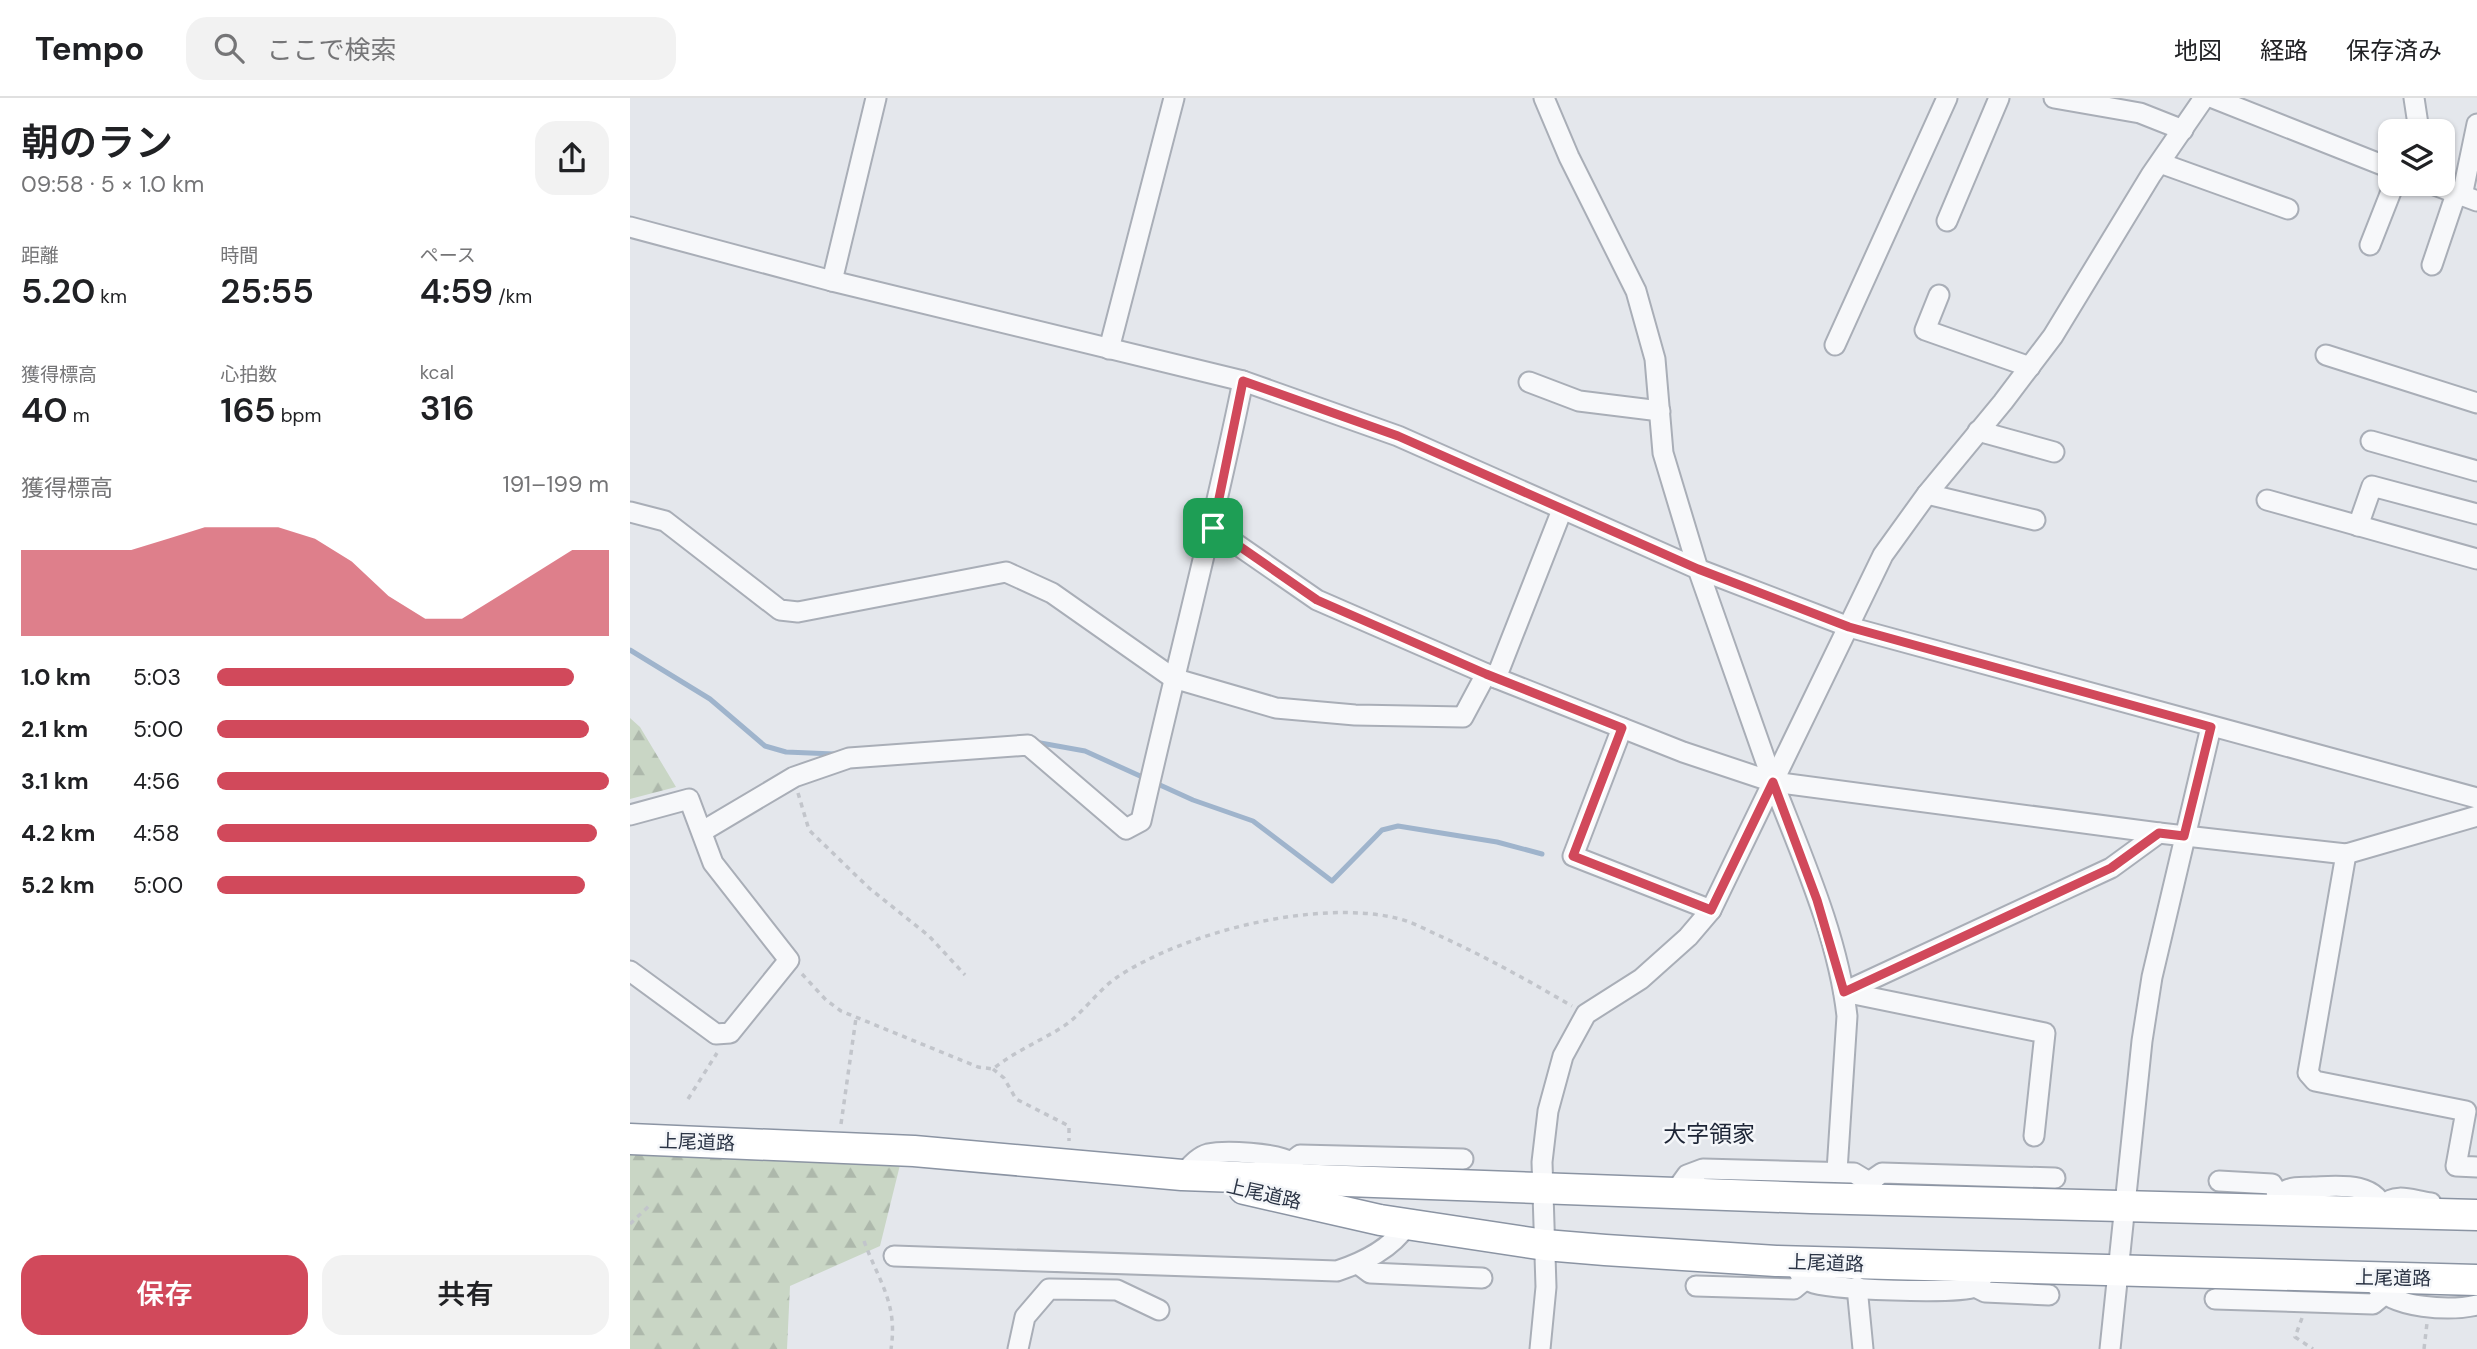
<!DOCTYPE html>
<html lang="ja">
<head>
<meta charset="utf-8">
<style>
  :root { --surface:#fff; --page:#f2f2f2; --text:#202124; --muted:#757577; --line:#e0e0e0; --accent:#d1495b }
  body { margin:0; font-family:"DM Sans","Noto Sans JP",sans-serif; background:var(--page); color:var(--text); height:100vh; display:flex; flex-direction:column; font-size:26px; white-space:nowrap }
  * { box-sizing:border-box; margin:0 }
  p { font-size:23px; color:var(--muted) }
  .icon { flex:none; width:38px; height:38px; fill:none; stroke:currentColor; stroke-width:2; stroke-linecap:round; stroke-linejoin:round }
  .map { position:relative; flex:1; overflow:hidden }
  .side { display:flex; flex-direction:column; background:var(--surface); width:630px }
  .side>* { flex:none }
  .tools { position:absolute; left:1748px; top:21px; display:grid; gap:14px }
  .tools a { display:grid; place-items:center; width:77px; height:77px; border-radius:14px; background:var(--surface); box-shadow:0 2px 5px #0004; font-size:35px }
  .pin { position:absolute; display:grid; place-items:center; width:60px; height:60px; color:#fff; margin:-30px; border-radius:14px; box-shadow:0 4px 10px #0006 }
  .round { display:grid; place-items:center; flex:none; width:74px; height:74px; border-radius:21px; background:var(--page) }
  .head { display:flex; align-items:center; justify-content:space-between; height:119px; padding:0 21px }
  h1 { font-size:38px; font-weight:600; line-height:52px }
  .figures { display:grid; grid-template-columns:repeat(3,1fr); gap:10px; height:119px; padding:7px 21px }
  .figures div { display:grid; align-content:center }
  .figures b { font-size:35px; font-weight:600 }
  .figures small { font-size:19px; font-weight:400 }
  .figures p { font-size:19px }
  .chart { height:196px; padding:14px 21px }
  .chart p { display:flex; justify-content:space-between }
  .chart svg { width:100%; height:126px; margin-top:7px; fill:var(--accent); opacity:.7 }
  .action { display:flex; gap:14px; margin-top:auto; padding:14px 21px }
  .action a { flex:1; height:80px; border-radius:21px; background:var(--accent); color:#fff; font-size:28px; font-weight:600; line-height:80px; text-align:center }
  .action a+a { background:var(--page); color:var(--text) }
  ul { padding:0 21px; list-style:none; font-size:23px }
  li { display:grid; grid-template-columns:112px 84px 1fr; align-items:center; height:52px }
  li i { height:18px; border-radius:9px; background:var(--accent) }
  header { display:flex; align-items:center; gap:42px; box-sizing:border-box; height:98px; padding:0 35px; background:var(--surface); border-bottom:2px solid var(--line) }
  header strong { font-size:33px }
  nav { display:flex; gap:38px; margin-inline-start:auto; font-size:24px }
  .search { width:490px; height:63px; background:var(--page); display:flex; align-items:center; gap:18px; box-sizing:border-box; padding:0 24px; border-radius:21px; color:var(--muted); font-size:26px }
  main { display:flex; flex:1; min-height:0 }
  .map>svg:first-child { display:block }
</style>
</head>
<body>
<header>
<strong>Tempo</strong>
<div class="search"><svg class="icon" aria-label="search" viewBox="0 0 24 24"><circle cx="10" cy="10" r="6"/><path d="M15 15l6 6"/></svg>ここで検索</div>
<nav><a>地図</a><a>経路</a><a>保存済み</a></nav>
</header>
<main>
<section class="side">
<div class="head"><div><h1>朝のラン</h1><p>09:58 · 5 × 1.0 km</p></div><a class="round"><svg class="icon" aria-label="share" viewBox="0 0 24 24"><path d="M12 15V3M7 8l5-5 5 5M5 13v7h14v-7"/></svg></a></div>
<div class="figures">
<div><p>距離</p><b>5.20<small> km</small></b></div>
<div><p>時間</p><b>25:55</b></div>
<div><p>ペース</p><b>4:59<small> /km</small></b></div>
</div>
<div class="figures">
<div><p>獲得標高</p><b>40<small> m</small></b></div>
<div><p>心拍数</p><b>165<small> bpm</small></b></div>
<div><p>kcal</p><b>316</b></div>
</div>
<div class="chart"><p><span>獲得標高</span>191–199 m</p>
<svg viewBox="0 0 160 44" preserveAspectRatio="none"><path d="M0 44V14L10 14L20 14L30 14L40 10L50 6L60 6L70 6L80 10L90 18L100 30L110 38L120 38L130 30L140 22L150 14L160 14V44z"/></svg>
</div>
<ul>
<li><b>1.0 km</b>5:03<i style="width:91%"></i></li>
<li><b>2.1 km</b>5:00<i style="width:95%"></i></li>
<li><b>3.1 km</b>4:56<i style="width:100%"></i></li>
<li><b>4.2 km</b>4:58<i style="width:97%"></i></li>
<li><b>5.2 km</b>5:00<i style="width:94%"></i></li>
</ul>
<div class="action"><a>保存</a><a>共有</a></div>
</section>
<div class="map">
<svg width="1847" height="1251" viewBox="0 0 1847 1251">
  <defs>
    <pattern id="forest-firs" width="22" height="20" patternUnits="userSpaceOnUse" patternTransform="scale(1.75)"><rect width="22" height="20" fill="#c9d6c5"/><path d="M5 1l3.5 6h-7zM16 11l3.5 6h-7z" fill="#adb8ab"/></pattern>
  </defs>
  <rect width="100%" height="100%" fill="#e4e7ec"/>
  <g fill="url(#forest-firs)">
    <polygon points="0,620 10,629 46,689 0,701"/>
    <polygon points="0,1056 270,1067 250,1148 160,1188 157,1251 0,1251"/>
  </g>
  <g fill="none" stroke-linecap="round" stroke-linejoin="round">
    <g stroke="#9fb4cc" stroke-width="5">
      <polyline points="0,552 80,601 135,648 156,654 204,656"/>
      <polyline points="405,644 455,653 563,702 623,723 702,783 752,732 768,728 867,744 912,756"/>
    </g>
    <g stroke="#a9aeb7" stroke-width="23">
      <g id="minor">
        <polyline points="1424,0 1510,15 1553,32"/>
        <polyline points="1583,0 1760,70"/>
        <polyline points="1784,0 1789,33"/>
        <polyline points="1530,65 1658,111"/>
        <polyline points="1802,86 1847,103"/>
        <polyline points="1832,98 1847,26"/>
        <polyline points="1317,123 1369,0"/>
        <polyline points="0,129 202,183 613,283 768,338 1068,471 1219,529 1847,700"/>
        <polyline points="1740,147 1764,86"/>
        <polyline points="1802,167 1826,96"/>
        <polyline points="202,183 246,0"/>
        <polyline points="1309,197 1295,232 1400,269"/>
        <polyline points="1205,247 1317,0"/>
        <polyline points="479,251 544,0"/>
        <polyline points="1696,257 1847,305"/>
        <polyline points="899,284 949,303 1030,313"/>
        <polyline points="1348,333 1424,354"/>
        <polyline points="1741,343 1847,373"/>
        <polyline points="1297,396 1405,422"/>
        <polyline points="1637,402 1847,461"/>
        <polyline points="0,414 35,423 150,512 168,514 376,474 422,495 543,580 646,610 725,617 833,619 856,576"/>
        <polyline points="1728,428 1742,388 1847,416"/>
        <polyline points="583,430 687,502 866,580 1053,654 1143,684 1529,735 1716,756 1847,718"/>
        <polyline points="866,580 932,412"/>
        <polyline points="992,630 943,758 1081,812"/>
        <polyline points="0,717 59,701 83,765 159,862 100,935 86,936 0,873"/>
        <path d="M73,733L164,679L219,660L398,647L496,731L511,723C544,576 583,431 613,283"/>
        <polyline points="1716,756 1678,975 1685,983 1836,1013 1826,1068 1847,1069"/>
        <polyline points="1214,894 1481,770 1529,735"/>
        <polyline points="1214,894 1415,935 1404,1038"/>
        <polyline points="661,1064 670,1057 833,1061"/>
        <path d="M1207,1073L1217,918C1208,838 1172,759 1143,684L1253,457L1297,396L1373,304L1423,238L1521,77L1574,0"/>
        <path d="M552,1077C559,1070 567,1059 578,1056C595,1052 646,1055 661,1064L664,1074"/>
        <polyline points="1589,1083 1642,1086 1649,1097"/>
        <polyline points="1239,1084 1252,1075 1425,1080"/>
        <polyline points="1044,1095 1057,1077 1073,1071 1224,1075 1239,1084 1250,1101"/>
        <path d="M1753,1107C1767,1094 1783,1103 1801,1105"/>
        <path d="M1639,1111C1643,1103 1648,1096 1657,1092C1664,1088 1676,1090 1684,1089C1708,1088 1747,1083 1754,1114"/>
        <path d="M264,1158L707,1173C734,1164 761,1151 778,1126"/>
        <path d="M1163,1164C1168,1173 1171,1180 1181,1184C1198,1192 1328,1196 1345,1189L1360,1169"/>
        <polyline points="728,1166 740,1175 852,1180"/>
        <path d="M1746,1187C1762,1211 1821,1213 1847,1207"/>
        <polyline points="1066,1188 1164,1191 1176,1181"/>
        <polyline points="1227,1189 1233,1251"/>
        <polyline points="1345,1189 1355,1194 1419,1197"/>
        <polyline points="1585,1201 1743,1206 1754,1197"/>
        <polyline points="388,1251 395,1219 419,1191 487,1192 529,1212"/>
        <polyline points="910,1251 916,1189 912,1064 918,1013 933,958 956,916 1011,881 1058,839 1081,812 1143,684 1068,471 1033,355 1025,261 1006,193 939,59 914,0"/>
        <polyline points="1480,1251 1512,943 1522,879 1581,629"/>
      </g>
    </g>
    <g stroke="#8b94a3" stroke-width="33">
      <g id="highway">
        <polyline points="0,1041 284,1053 552,1077 1181,1100 1847,1117"/>
        <polyline points="614,1091 750,1122 915,1147 975,1152 1146,1163 1847,1182"/>
      </g>
    </g>
    <g stroke="#c2c5cb" stroke-width="3.5" stroke-dasharray="5 5" stroke-linecap="butt">
      <polyline points="168,695 179,732 239,790 299,838 335,877"/>
      <path d="M172,876L196,902L211,913L348,969L363,971C384,954 408,944 431,930C452,917 466,894 486,880C554,834 686,801 766,820C781,823 796,832 810,838C856,859 899,883 942,908"/>
      <polyline points="363,971 374,980 386,1001 439,1028 439,1043"/>
      <polyline points="58,1001 87,955"/>
      <polyline points="211,1026 226,920"/>
      <polyline points="0,1126 21,1106"/>
      <path d="M234,1143C249,1184 268,1205 261,1251"/>
      <polyline points="1672,1220 1665,1239 1683,1251"/>
      <polyline points="1794,1251 1797,1225"/>
    </g>
    <use href="#minor" stroke="#f7f8fa" stroke-width="19"/>
    <use href="#highway" stroke="#fff" stroke-width="30"/>
  </g>
  <g fill="none" stroke-linecap="round" stroke-linejoin="round">
    <g stroke="#fff" stroke-width="14">
      <polygon id="route" points="613,283 768,338 1068,471 1219,529 1581,629 1554,738 1529,735 1481,770 1214,894 1187,802 1143,684 1081,812 943,758 992,630 856,576 687,502 583,430"/>
    </g>
    <use href="#route" stroke="#d1495b" stroke-width="9"/>
  </g>
  <g text-anchor="middle" dominant-baseline="central" stroke-width="5" stroke-linejoin="round" paint-order="stroke">
    <g font-size="19" fill="#2b3445" stroke="#f4f6f9">
      <text transform="translate(67 1044) rotate(2)">上尾道路</text>
      <text transform="translate(634 1096) rotate(13)">上尾道路</text>
      <text transform="translate(1196 1165) rotate(2)">上尾道路</text>
      <text transform="translate(1763 1180) rotate(1)">上尾道路</text>
    </g>
    <g font-size="23" fill="#1d2536" stroke="#f4f6f9">
      <text x="1079" y="1036">大字領家</text>
    </g>
  </g>
</svg>
<div class="tools">
<a><svg class="icon" aria-label="layers" viewBox="0 0 24 24"><path d="M12 4l9 5-9 5-9-5zM3 14l9 5 9-5"/></svg></a>
</div>
<div class="pin" style="left:583px;top:430px;background:#1e9e55"><svg class="icon" aria-label="arrive" viewBox="0 0 24 24"><path d="M6 21V4h12l-3 4 3 4H6"/></svg></div>
</div>
</main>
</body>
</html>
